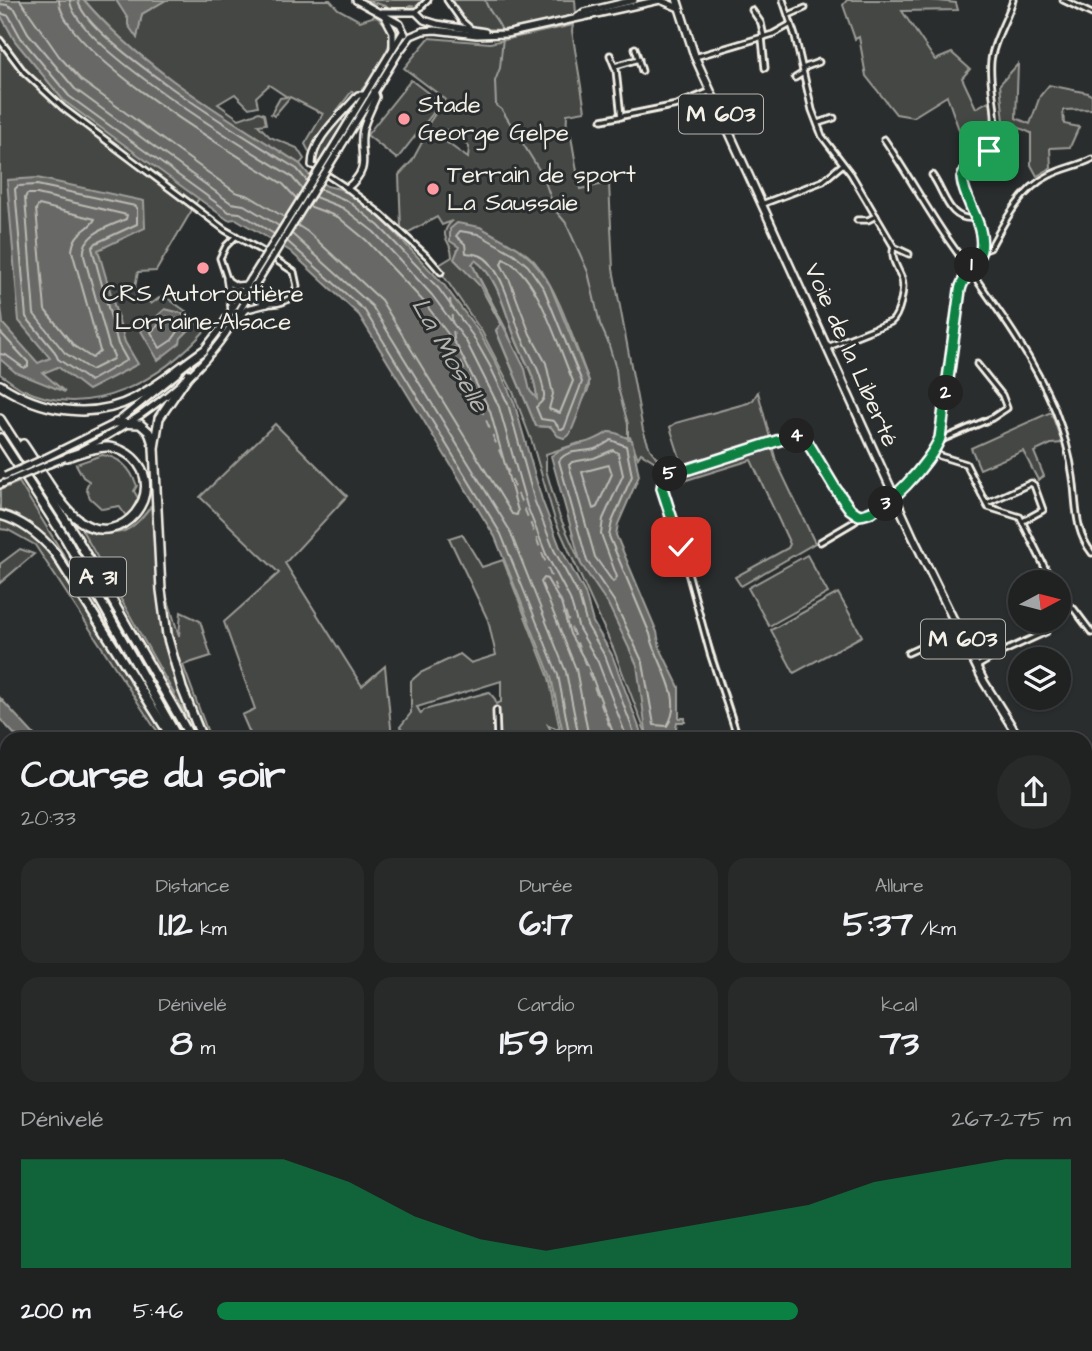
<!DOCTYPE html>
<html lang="fr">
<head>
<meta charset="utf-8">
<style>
  :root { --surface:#202222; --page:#282a2a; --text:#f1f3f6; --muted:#a2a4a5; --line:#3d3f40; --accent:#0b8043 }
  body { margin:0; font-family:"Architects Daughter",sans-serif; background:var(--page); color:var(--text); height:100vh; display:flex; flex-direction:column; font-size:26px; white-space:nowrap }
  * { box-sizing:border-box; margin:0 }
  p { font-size:23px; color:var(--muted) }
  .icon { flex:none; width:38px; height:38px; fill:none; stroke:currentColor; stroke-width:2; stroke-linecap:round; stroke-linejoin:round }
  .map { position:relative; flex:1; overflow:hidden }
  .sheet { position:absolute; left:0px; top:732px; width:1092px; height:620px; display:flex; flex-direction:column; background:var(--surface); border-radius:21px 21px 0 0; box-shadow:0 2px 5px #0004,0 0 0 2px var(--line) }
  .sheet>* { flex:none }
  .needle { width:46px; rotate:83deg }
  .buttons { position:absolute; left:1008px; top:570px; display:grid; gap:14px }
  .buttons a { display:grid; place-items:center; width:63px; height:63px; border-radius:50%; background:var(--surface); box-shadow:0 2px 5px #0004,0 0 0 2px var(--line); font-size:35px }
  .pin { position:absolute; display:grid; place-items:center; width:60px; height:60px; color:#fff; margin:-30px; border-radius:14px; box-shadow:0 4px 10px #0006 }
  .km { position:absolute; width:35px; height:35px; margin:-18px; border-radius:50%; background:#222; color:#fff; font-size:19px; line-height:35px; text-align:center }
  .round { display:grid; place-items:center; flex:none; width:74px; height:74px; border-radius:37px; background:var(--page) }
  .headline { display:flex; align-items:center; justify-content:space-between; height:119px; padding:0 21px }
  h1 { font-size:38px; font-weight:700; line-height:52px }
  .metrics { display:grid; grid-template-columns:repeat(3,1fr); gap:10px; height:119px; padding:7px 21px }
  .metrics div { display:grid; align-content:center; border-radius:18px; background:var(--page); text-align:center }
  .metrics b { font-size:35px; font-weight:700 }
  .metrics small { font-size:19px; font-weight:400 }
  .metrics p { font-size:19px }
  .chart { height:196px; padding:14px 21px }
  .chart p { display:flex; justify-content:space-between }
  .chart svg { width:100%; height:126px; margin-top:7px; fill:var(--accent); opacity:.7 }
  ul { padding:0 21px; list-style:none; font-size:23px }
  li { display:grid; grid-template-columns:112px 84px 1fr; align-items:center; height:52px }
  li i { height:18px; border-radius:9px; background:var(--accent) }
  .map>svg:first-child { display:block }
</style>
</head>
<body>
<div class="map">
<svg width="1092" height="1351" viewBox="0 0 1092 1351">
  <rect width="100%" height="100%" fill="#2a2d2e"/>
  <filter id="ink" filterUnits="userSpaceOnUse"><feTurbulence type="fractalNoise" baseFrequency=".0143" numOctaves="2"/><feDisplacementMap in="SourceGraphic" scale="14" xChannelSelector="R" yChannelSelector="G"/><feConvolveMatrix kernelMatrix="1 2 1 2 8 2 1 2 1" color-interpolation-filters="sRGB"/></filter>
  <g filter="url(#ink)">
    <g fill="#444645" stroke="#9c9c96" stroke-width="2" fill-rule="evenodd">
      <path d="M84,0H116L129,19L137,37L142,14L166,0H330L338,9L360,21L375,16C383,21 391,28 390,38C390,52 367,85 357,95L352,91L336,112L344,122L319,162L314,161L305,144L323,114L290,97L274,116L271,114L280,98L287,97L269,85L256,97L258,106L249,108L235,94L218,104L239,119L259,112L264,114L266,124L258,125L270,137L297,148L304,159L300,164C223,115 144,70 84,0Z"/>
      <polygon points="365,0 424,0 417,7 410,6 402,11"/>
      <path d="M449,0H575L576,14C550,22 491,40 466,22C459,17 454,7 449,0Z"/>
      <polygon points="847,0 930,0 956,3 958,10 902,11 935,60 952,53 970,69 962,78 976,108 994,98 992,126 986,149 970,161 947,96 913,117 896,114 866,76 859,37 855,39 843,5"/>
      <path d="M0,14L15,41L64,101L199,198L156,271L138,272L135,287L151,304L163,295L208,327C164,378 91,423 22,389C15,385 7,379 0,374Z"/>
      <path d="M573,25L572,31L585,111L567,114L566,137L571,136L580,189L609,183L613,269L643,430L650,449L660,462L657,463L641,453L638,458L630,437L624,438L616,433L609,432L589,443H579L546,454V470L559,515L580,562L609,592L642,651L649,729L645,731L613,648L555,520L532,442L513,392L482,332L441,272L439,265L452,257C452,239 436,238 452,221L442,225L437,217L407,233L401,227L399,175L412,161L427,133L425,129L445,99L404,68L429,38L490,43ZM438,130H452L469,147L468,158L435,134ZM502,240C514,246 525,251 534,261C559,290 575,345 589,381V388L564,438L558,436L551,427L536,426L496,331L501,324L480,285L455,260L459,247Z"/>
      <polygon points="1018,64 1016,118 1030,124 1040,96 1049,85 1088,93 1092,96 1092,109 1063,110 1064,124 1079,127 1070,147 1050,148 1051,168 1037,176 1031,165 1031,133 1004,121 1000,84"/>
      <polygon points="411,80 441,103 397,159 367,135"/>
      <path d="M475,260C498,277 505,312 515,338C523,359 536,376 537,399L530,391L508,333L472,264Z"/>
      <polygon points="758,392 776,461 815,543 741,586 735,577 788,548 790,544 751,460 667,486 683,543 693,545 698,560 688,563 661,484 666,476 663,469 667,462 680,458 670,427 676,423 748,403 753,400"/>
      <polygon points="1051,412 1062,443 1051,444 1034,452 1044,476 1038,480 1023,451 980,469 971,448"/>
      <polygon points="275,424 347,496 285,563 362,686 385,666 392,738 252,738 242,715 255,709 224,622 279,573 200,497"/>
      <path d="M102,455C121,457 131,469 137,486L134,491L138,498L132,510L126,516L119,506L102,509L90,498L86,488L89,481L83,477L76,464Z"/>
      <path d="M19,482L101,616H99C72,572 53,525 0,509V490Z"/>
      <path d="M151,506L162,636L187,717L82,530C119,535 128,538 151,506Z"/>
      <polygon points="0,519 28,532 48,551 166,738 163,738 152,724 35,545 8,530 0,529"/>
      <path d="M462,534L482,567L503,560L549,678L560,730L548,725L555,738H408L407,734L400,727L411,713V681L420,673L460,654L471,663L496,655L488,620L449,538ZM501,681V702L496,704L495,699L489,692L424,710L421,714L417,707Z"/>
      <polygon points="20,549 34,554 0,583 0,564"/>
      <polygon points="807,555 828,593 769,626 748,588"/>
      <polygon points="838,593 862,636 794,673 771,630"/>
      <path d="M168,600L179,636L181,612L200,621L211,656L183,665L210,738H206C186,692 172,651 168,600Z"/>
      <polygon points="699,606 742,738 738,738 697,607"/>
      <polygon points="543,1344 590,1344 594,1351 548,1351"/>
    </g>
    <g fill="#676866" stroke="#9f9f9a" stroke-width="2" fill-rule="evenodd">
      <path d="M0,0H84C144,70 223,115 300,164L309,175L327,186L340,189L352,195L384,221L444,285L479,332L496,363L514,402L542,500L560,547L585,593L593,622L612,655L643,738H564L551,677L495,537L359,315L290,251L236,219L228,220L64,101L15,41L0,14Z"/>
      <polygon points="116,0 166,0 142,14 137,38 128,25 128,19"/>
      <polygon points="37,178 144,201 145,228 98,250 125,342 138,364 88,390 58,367 43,373 65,392 15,372 0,359 0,296 3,324 38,363 50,358 19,321 7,180"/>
      <path d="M457,223L480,227L518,248L533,261L550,285L589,381C589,385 572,432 569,435C568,437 566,437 564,438L558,436L551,427L536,426L496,330L501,324L480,286L454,259L459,247L450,241V229ZM475,260C498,276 505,312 515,337C523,358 536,375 537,399L530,391L525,369L472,264Z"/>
      <polygon points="165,309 181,313 195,324 181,338 180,343 158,360 141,331"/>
      <path d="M608,432L616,433L632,440L639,476L618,524L616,535L657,632L660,648L679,687V718H685V722H677L675,734L662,733L660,738H647L637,665L608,604L581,564L551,456C569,442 590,446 608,432Z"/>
      <polygon points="0,698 37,738 18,738 0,719"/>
      <polygon points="1087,1342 1092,1344 1092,1351 1040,1351 1035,1344"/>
      <polygon points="629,1344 694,1344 699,1351 632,1351"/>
      <polygon points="733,1344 830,1344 831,1351 736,1351"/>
      <polygon points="849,1344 904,1344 918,1351 852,1351"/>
      <polygon points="930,1344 1003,1344 1001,1351 959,1350"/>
    </g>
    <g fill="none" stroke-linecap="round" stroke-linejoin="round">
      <g stroke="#bcbab4" stroke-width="2">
        <polyline points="20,0 59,56 82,81 235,192 249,196 284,217"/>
        <path d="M59,0C61,52 238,156 283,184L296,198"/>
        <path d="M70,0C72,44 251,151 291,176L302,189"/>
        <path d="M78,0C83,39 259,146 297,169L307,181"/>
        <polyline points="0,4 7,5 15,9 28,33 75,89 231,203 244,205 279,226"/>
        <polyline points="0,13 9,16 21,38 69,96 229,212 240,213 274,234"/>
        <polygon points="37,185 135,206 137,208 137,224 96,243 92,248 118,344 127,360 90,381 58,359 55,352 26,317 15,189 18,186"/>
        <polyline points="320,189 348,201 379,226 439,289 473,336 490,366 508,404 535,502 554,550 579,596 587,625 606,658 636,738"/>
        <path d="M27,194H37L127,215L126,219C109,227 81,233 84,256L109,346L114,356L113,359L91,370L65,353L34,314L25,198Z"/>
        <polyline points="315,197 343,208 374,232 432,295 466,341 499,407 527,506 546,554 570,599 579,629 598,662 627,738"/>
        <path d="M39,205L95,219C88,232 74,230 72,251L100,351L92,358L74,346L45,310L36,209Z"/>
        <polyline points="297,225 308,232 381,300 512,514 517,515 518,511 490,411 457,346 424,302 366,240 338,217 309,206"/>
        <path d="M460,231L478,234L514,254L528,266L544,289L582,382L564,429H560L554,421L541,419L536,407C540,403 545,400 544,394C542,373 531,356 522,338C512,314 507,284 490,263C482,254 476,254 466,253L465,244L456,236Z"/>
        <polyline points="292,234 372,306 509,529 566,672 579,738"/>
        <polyline points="287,241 365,311 501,534 558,675 570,738"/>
        <path d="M503,259C537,270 559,350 573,381L560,413L549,409L553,394L546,363L530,334L510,281L501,264Z"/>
        <polygon points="167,317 178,320 182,326 172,340 160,348 151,332"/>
        <polyline points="0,332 28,362 28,366 24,368 6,355 0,354"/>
        <path d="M611,440L626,446L632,476L612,522L609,536L650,634C656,663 686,698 667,726L654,725L643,663L614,601L587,561L559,461C566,450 579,452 590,450C598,449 605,444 611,440Z"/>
        <polygon points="613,450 618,453 623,475 603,519 601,534 617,577 613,582 595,557 569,465 572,462 594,458"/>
        <polygon points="609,465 612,474 597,507 593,509 582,472"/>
        <polyline points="589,738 576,669 541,582 544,578 547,579 561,603 570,634 588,666 615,738"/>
      </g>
      <g stroke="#9f9f9a" stroke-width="2">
        <path d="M485,0C488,12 498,19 502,31"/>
        <polyline points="503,37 500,68 495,81 496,105 502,110 543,176 555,210 566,223 588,272 600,324 608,342 616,369 618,388 628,424 628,439"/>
      </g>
      <g stroke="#b5b3ae" stroke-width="2" stroke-dasharray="9 7" stroke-linecap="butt">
        <polyline points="450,299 455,348 530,522 614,738"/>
        <polyline points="791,1344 793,1351"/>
      </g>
      <g stroke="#f4f1e8" stroke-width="9">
        <g id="street">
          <polyline points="447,0 461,20 470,28"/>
          <polyline points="783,0 795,36 812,110 822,136 851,174 894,247 909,254"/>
          <polyline points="1063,0 1092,14"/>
          <polyline points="752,10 761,23 764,37"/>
          <polyline points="416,12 428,0"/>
          <polyline points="789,15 805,8"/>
          <polyline points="762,38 765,68"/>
          <polyline points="0,40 24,72 63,108 225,230 267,254"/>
          <polyline points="635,48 642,71"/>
          <polyline points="610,55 616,70 621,117"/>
          <polyline points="695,57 773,34 791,24"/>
          <polyline points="615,66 639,59"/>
          <polyline points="803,68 819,62"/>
          <polyline points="795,78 803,73"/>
          <polyline points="602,120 677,105 711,91"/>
          <polyline points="818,123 834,118"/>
          <path d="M884,139C906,171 925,206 947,238C986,294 1028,346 1055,410C1063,431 1070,454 1073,477C1077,505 1074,530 1092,553"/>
          <polyline points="312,165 347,188 381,214 428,257 441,272"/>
          <path d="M932,175C945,192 948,222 975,218"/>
          <polyline points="762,204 823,181 842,165"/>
          <polyline points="857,220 868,220 876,216"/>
          <path d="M981,251L990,248C1004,222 1022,188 1050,175C1063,168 1078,166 1092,159"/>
          <polyline points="227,279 220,258 226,246 236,236"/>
          <path d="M267,304C282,304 292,301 297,286L294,272L273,258"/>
          <path d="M828,347L891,322C899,316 905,290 902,279C898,268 890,259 894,247"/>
          <polyline points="939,441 992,418 1007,408 1002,395 977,364"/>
          <polyline points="933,451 940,456 966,464 988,507 1020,517 1048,574"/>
          <polyline points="987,503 1031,483 1034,485 1043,510 1023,521"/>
          <path d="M820,542L854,522L859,515L867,514L890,501L912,480L939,441L959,290C963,275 977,264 981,250C986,225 964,202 962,179C967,163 987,159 992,142C1001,114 988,89 991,61C993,41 1007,20 1013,0"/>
          <polyline points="1065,603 1074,609 1092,633"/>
          <polyline points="908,653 958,630"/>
          <polyline points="976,667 998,654 1046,632 1047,621"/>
          <polyline points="496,710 497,738"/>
          <polyline points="738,738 710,653 681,547 662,488 662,481 672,473 789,437 800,437 808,443 835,488 850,509 859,515"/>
          <polyline points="0,799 7,796"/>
          <polyline points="1085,818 1092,814"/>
          <polyline points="0,866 7,874"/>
          <polyline points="0,975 7,974"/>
          <polyline points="0,1006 7,1015"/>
          <polyline points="0,1083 7,1078"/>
          <polyline points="0,1110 7,1117"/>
          <polyline points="1,1165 7,1161"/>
          <polyline points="72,1344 75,1351"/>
          <polyline points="367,1344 372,1351"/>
          <polyline points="426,1344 433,1351"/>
          <polyline points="476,1344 479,1351"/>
          <polyline points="151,1347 155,1351"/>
          <polyline points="87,1351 92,1344"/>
          <polyline points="218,1351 224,1344"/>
          <polyline points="412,1351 423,1344"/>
        </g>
      </g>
      <g stroke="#f4f1e8" stroke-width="10">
        <g id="secondary">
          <polyline points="356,0 400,24 405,34"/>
          <polyline points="660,0 679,8"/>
          <polyline points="382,12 416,12 424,20 437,24 485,32"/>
          <polyline points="384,15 393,32 393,47"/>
          <polyline points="576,18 584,12 634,0"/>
          <polyline points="335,144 403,32"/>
          <polyline points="340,148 399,52 411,36 423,31 435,30 477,35 506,34 660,0"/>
          <path d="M312,165C312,138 342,115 358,95H365"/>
          <path d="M347,188C374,166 357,155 363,129C366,118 372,107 376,97L374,91"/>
          <polyline points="227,279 232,311"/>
          <polyline points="228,281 236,286 248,285"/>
          <polyline points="253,288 257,298 267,304"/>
          <polyline points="236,320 247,309 267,304"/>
          <polyline points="202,352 220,329 251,279"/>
          <path d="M81,450C135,423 192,383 226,333C237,316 246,299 257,282"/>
          <polyline points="45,458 116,423 179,372"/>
          <polyline points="49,464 69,456"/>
          <polyline points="0,485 9,481"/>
          <polyline points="502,1344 506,1351"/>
        </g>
      </g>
      <g stroke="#f4f1e8" stroke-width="11">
        <g id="primary">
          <polyline points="677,0 695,57 913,537 984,682 1019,738"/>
          <polyline points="1085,838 1092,848"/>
        </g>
      </g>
      <g stroke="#f4f1e8" stroke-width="12">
        <g id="highway">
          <polyline points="189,374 159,418 154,448 161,590 167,635 182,688 202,738"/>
          <path d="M0,385C40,411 91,421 135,398C160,385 180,367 203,351"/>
          <polyline points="0,419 75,535 191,738"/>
          <polyline points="116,423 140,424 149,432 153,444"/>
          <polyline points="0,438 65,538 178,738"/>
          <path d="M23,444C38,465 60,507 80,521C120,551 169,492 133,458C126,452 118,448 109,447C95,446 80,453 67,457"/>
          <path d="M0,515C23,521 40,535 55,553L171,737"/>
          <polyline points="597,1344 602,1351"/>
          <polyline points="610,1344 614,1351"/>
        </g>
      </g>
      <use href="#street" stroke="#2a2d2e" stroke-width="3.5"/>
      <use href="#secondary" stroke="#2a2d2e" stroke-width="5"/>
      <use href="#primary" stroke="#2a2d2e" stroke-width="6"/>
      <use href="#highway" stroke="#2a2d2e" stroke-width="7"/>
      <g stroke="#f4f1e8" stroke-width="2">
        <polyline points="1085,1257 1092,1259"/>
        <polyline points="114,1351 121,1344"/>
      </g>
      <g stroke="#f4f1e8" stroke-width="10" stroke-linecap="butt">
        <g id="secondary-bridge">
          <polyline points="251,279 335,144"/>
          <polyline points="257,282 340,148"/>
          <polyline points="5,476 45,458"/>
          <polyline points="9,481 49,464"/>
        </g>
      </g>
      <use href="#secondary-bridge" stroke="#2a2d2e" stroke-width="5"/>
    </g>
  </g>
  <g fill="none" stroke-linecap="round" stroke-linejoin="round" filter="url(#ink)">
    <g stroke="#fff" stroke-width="14">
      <path id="route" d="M681,547L662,488L664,477L789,437H800L808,443L835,488L850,509L859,515C886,514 931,461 940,438L960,290C963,275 978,264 981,250C986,225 964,202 962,178L965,171L989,151"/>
    </g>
    <use href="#route" stroke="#0b8043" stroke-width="9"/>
  </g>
  <g fill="#ff9aa2" stroke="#2a2d2e" stroke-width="2.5">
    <circle cx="404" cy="119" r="7"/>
    <circle cx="433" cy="189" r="7"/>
    <circle cx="203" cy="268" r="7"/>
  </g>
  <g text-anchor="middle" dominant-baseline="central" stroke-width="6" stroke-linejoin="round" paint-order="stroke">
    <g fill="#2a2d2e" stroke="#b7b6b0" stroke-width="2">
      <rect x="679" y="94.5" width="84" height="39" rx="5"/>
      <rect x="70" y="557.5" width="56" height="39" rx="5"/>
      <rect x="921" y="619.5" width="84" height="39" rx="5"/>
    </g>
    <g font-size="23" font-weight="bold" fill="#f4f1e8">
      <text x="721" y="114">M 603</text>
      <text x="98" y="577">A 31</text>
      <text x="963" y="639">M 603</text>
    </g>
    <g font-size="24" fill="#f4f1e8" stroke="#2a2d2e" text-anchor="start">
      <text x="418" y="105">Stade<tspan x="418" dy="28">George Gelpe</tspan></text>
      <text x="447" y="175">Terrain de sport<tspan x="447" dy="28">La Saussaie</tspan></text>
      <text x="203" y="294" text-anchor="middle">CRS Autoroutière<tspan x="203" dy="28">Lorraine-Alsace</tspan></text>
    </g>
    <g font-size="24" fill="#f4f1e8" stroke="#2a2d2e">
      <text transform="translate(851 355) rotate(66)">Voie de la Liberté</text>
    </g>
    <g font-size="26" font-style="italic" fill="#b5b3ae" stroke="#2a2d2e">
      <text transform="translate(450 355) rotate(60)">La Moselle</text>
    </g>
  </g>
</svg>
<div class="buttons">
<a><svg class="needle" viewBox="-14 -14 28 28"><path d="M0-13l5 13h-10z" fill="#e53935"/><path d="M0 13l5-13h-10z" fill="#a2a4a5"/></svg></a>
<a><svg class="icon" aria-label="layers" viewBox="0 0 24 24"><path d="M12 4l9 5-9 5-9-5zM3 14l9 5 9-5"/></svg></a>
</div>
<div class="pin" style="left:989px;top:151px;background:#1e9e55"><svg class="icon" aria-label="arrive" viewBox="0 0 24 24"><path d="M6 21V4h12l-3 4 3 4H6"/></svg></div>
<div class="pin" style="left:681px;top:547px;background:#d93025"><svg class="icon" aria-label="check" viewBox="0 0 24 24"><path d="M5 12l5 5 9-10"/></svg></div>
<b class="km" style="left:972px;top:265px">1</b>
<b class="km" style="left:946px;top:393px">2</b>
<b class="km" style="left:886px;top:504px">3</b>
<b class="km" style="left:797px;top:436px">4</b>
<b class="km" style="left:670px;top:474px">5</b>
<section class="sheet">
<div class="headline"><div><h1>Course du soir</h1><p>20:33</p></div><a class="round"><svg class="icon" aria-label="share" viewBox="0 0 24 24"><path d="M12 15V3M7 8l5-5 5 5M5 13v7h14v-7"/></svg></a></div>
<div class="metrics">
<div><p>Distance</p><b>1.12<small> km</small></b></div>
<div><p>Durée</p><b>6:17</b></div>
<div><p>Allure</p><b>5:37<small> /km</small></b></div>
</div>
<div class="metrics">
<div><p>Dénivelé</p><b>8<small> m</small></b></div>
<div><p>Cardio</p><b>159<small> bpm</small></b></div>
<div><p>kcal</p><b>73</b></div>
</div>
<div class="chart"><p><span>Dénivelé</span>267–275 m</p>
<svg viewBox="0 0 160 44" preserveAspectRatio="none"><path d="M0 44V6L10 6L20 6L30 6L40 6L50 14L60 26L70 34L80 38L90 34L100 30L110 26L120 22L130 14L140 10L150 6L160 6V44z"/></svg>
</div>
<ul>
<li><b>200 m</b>5:46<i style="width:68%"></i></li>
</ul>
</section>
</div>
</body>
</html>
